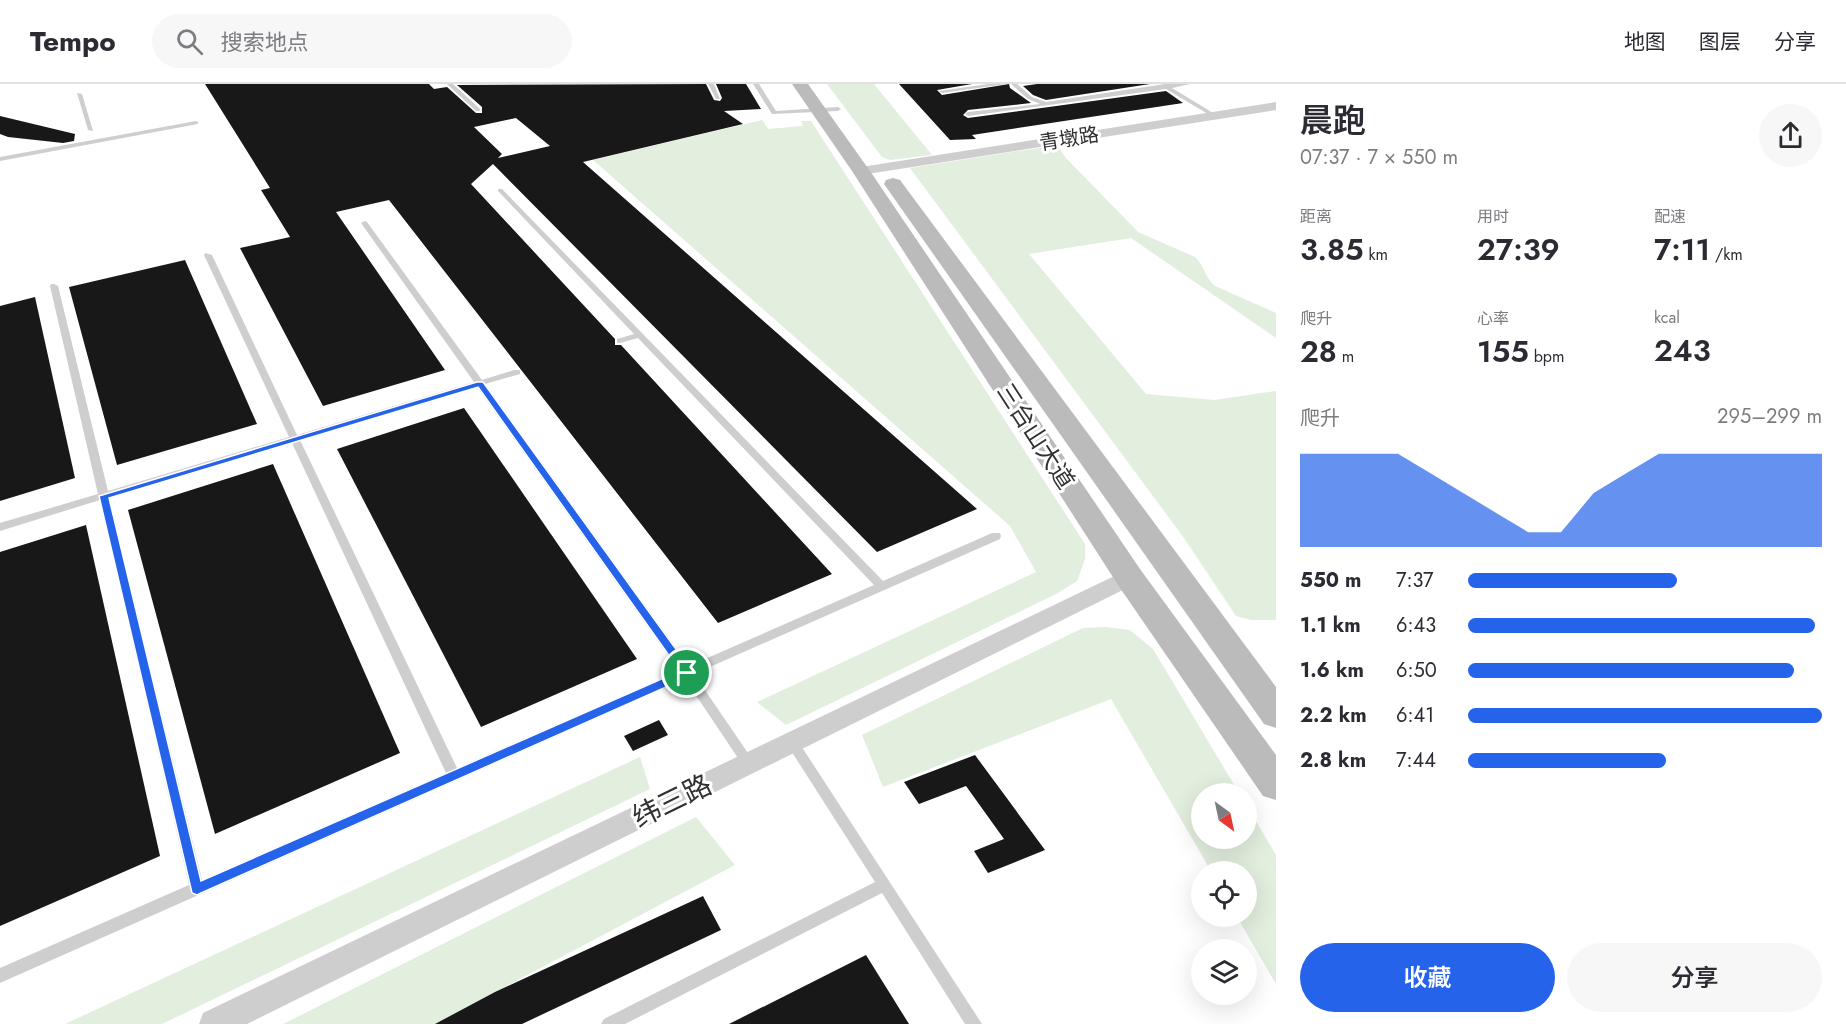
<!DOCTYPE html>
<html lang="zh">
<head>
<meta charset="utf-8">
<style>
  :root { --surface:#fff; --page:#f7f7f7; --text:#2b2b33; --muted:#7c7c81; --line:#e1e1e2; --accent:#2563eb }
  body { margin:0; font-family:Jost,"Noto Sans SC",sans-serif; background:var(--page); color:var(--text); height:100vh; display:flex; flex-direction:column; font-size:22px; white-space:nowrap }
  * { box-sizing:border-box; margin:0 }
  p { font-size:20px; color:var(--muted) }
  .icon { flex:none; width:33px; height:33px; fill:none; stroke:currentColor; stroke-width:2; stroke-linecap:round; stroke-linejoin:round }
  .map { position:relative; flex:1; overflow:hidden }
  .panel { display:flex; flex-direction:column; background:var(--surface); width:570px }
  .panel>* { flex:none }
  .needle { width:39px; rotate:147deg }
  .tools { position:absolute; left:1191px; top:699px; display:grid; gap:12px }
  .tools a { display:grid; place-items:center; width:66px; height:66px; border-radius:50%; background:var(--surface); box-shadow:0 6px 24px #0002; font-size:30px }
  .pin { position:absolute; display:grid; place-items:center; width:51px; height:51px; color:#fff; margin:-26px; border:3px solid #fff; border-radius:50%; box-shadow:0 2px 6px #0007 }
  .round { display:grid; place-items:center; flex:none; width:63px; height:63px; border-radius:32px; background:var(--page) }
  .summary { display:flex; align-items:center; justify-content:space-between; height:102px; padding:0 24px }
  h1 { font-size:33px; font-weight:600; line-height:45px }
  .figures { display:grid; grid-template-columns:repeat(3,1fr); gap:9px; height:102px; padding:6px 24px }
  .figures div { display:grid; align-content:center }
  .figures b { font-size:30px; font-weight:600 }
  .figures small { font-size:16px; font-weight:400 }
  .figures p { font-size:16px }
  .chart { height:168px; padding:12px 24px }
  .chart p { display:flex; justify-content:space-between }
  .chart svg { width:100%; height:108px; margin-top:6px; fill:var(--accent); opacity:.7 }
  .cta { display:flex; gap:12px; margin-top:auto; padding:12px 24px }
  .cta a { flex:1; height:69px; border-radius:36px; background:var(--accent); color:#fff; font-size:24px; font-weight:600; line-height:69px; text-align:center }
  .cta a+a { background:var(--page); color:var(--text) }
  ul { padding:0 24px; list-style:none; font-size:20px }
  li { display:grid; grid-template-columns:96px 72px 1fr; align-items:center; height:45px }
  li i { height:15px; border-radius:8px; background:var(--accent) }
  header { display:flex; align-items:center; gap:36px; box-sizing:border-box; height:84px; padding:0 30px; background:var(--surface); border-bottom:2px solid var(--line) }
  header strong { font-size:28px }
  nav { display:flex; gap:33px; margin-inline-start:auto; font-size:21px }
  .search { width:420px; height:54px; background:var(--page); display:flex; align-items:center; gap:15px; box-sizing:border-box; padding:0 21px; border-radius:33px; color:var(--muted); font-size:22px }
  main { display:flex; flex:1; min-height:0 }
  .map>svg:first-child { display:block }
</style>
</head>
<body>
<header>
<strong>Tempo</strong>
<div class="search"><svg class="icon" aria-label="search" viewBox="0 0 24 24"><circle cx="10" cy="10" r="6"/><path d="M15 15l6 6"/></svg>搜索地点</div>
<nav><a>地图</a><a>图层</a><a>分享</a></nav>
</header>
<main>
<div class="map">
<svg width="1276" height="940" viewBox="0 0 1276 940">
  <rect width="100%" height="100%" fill="#fff"/>
  <g fill="#e2eede">
    <polygon points="827,0 874,0 932,71 890,76 882,73"/>
    <polygon points="762,36 768,45 803,42 801,37 811,37 1085,460 1085,475 1077,497 1056,510 786,641 757,618 1036,488 1010,442 593,76"/>
    <path d="M1057,61L1066,74L1138,148L1195,173C1205,182 1205,194 1215,202L1276,229V254L1131,154L1029,170L1146,310L1214,316L1276,307V536H1251L1236,532L1184,454L910,84Z"/>
    <polygon points="1105,543 1130,546 1153,565 1239,709 1202,710 1202,754 1246,754 1247,722 1276,771 1276,900 1237,833 1246,832 1246,788 1211,787 1111,615 883,703 862,651 1083,544"/>
    <polygon points="640,673 650,705 162,940 65,940"/>
    <polygon points="696,733 735,781 435,940 283,940"/>
  </g>
  <g fill="#181818" fill-rule="evenodd">
    <path d="M205,0H429L434,5L447,3L476,29H482V23L457,1L706,0L714,16L720,17L722,14L716,0H746L761,25L724,27L743,40L583,78L977,425L877,468L493,80L471,100L615,255V261H621L832,490L718,539L389,116L336,128L445,286L323,322L240,164L290,153L261,106L270,104ZM516,34L550,62L498,74L502,70L474,43Z"/>
    <polygon points="899,0 972,0 937,6 942,11 1009,0 1010,4 1031,19 968,26 963,31 968,34 1166,7 1183,19 972,51 976,55 950,56"/>
    <polygon points="1037,0 1150,0 1046,16 1033,11 1023,2"/>
    <polygon points="0,32 75,50 74,57 63,59 8,53 0,50"/>
    <polygon points="185,176 257,340 117,381 69,203"/>
    <polygon points="35,213 75,394 0,417 0,222"/>
    <polygon points="464,324 637,575 481,643 337,365"/>
    <polygon points="273,380 400,669 215,750 128,426"/>
    <polygon points="86,441 160,772 0,842 0,468"/>
    <polygon points="659,636 668,651 633,667 624,652"/>
    <polygon points="975,671 1045,766 988,789 974,767 1004,755 966,702 919,720 904,698"/>
    <polygon points="703,812 721,846 522,940 435,940 495,908"/>
    <polygon points="866,871 909,940 729,940"/>
  </g>
  <g fill="none" stroke-linecap="round" stroke-linejoin="round">
    <g fill="#cecece" fill-rule="evenodd">
      <polygon points="447,0 453,0 480,25 480,27 476,27"/>
      <polygon points="708,0 714,0 720,15 716,15"/>
      <polygon points="753,0 759,0 776,27 838,23 841,25 838,27 772,30"/>
      <polygon points="988,0 1006,0 942,9 939,7"/>
      <polygon points="1011,0 1017,0 1032,13 1046,18 1165,0 1190,0 1172,4 1218,32 1213,33 1166,5 968,32 965,30 968,28 1040,20 1028,15"/>
      <polygon points="77,9 82,10 93,47 88,46"/>
      <polygon points="196,37 198,38 198,40 0,77 0,73"/>
      <path d="M498,105H502L883,497L992,449H1000L1001,452L1000,455L694,590L752,675L754,679L752,683L748,685L744,683L685,595L0,899V884L189,801L100,416L0,447V439L98,410L50,202L51,200H54L58,202L108,407L289,353L204,171L205,169L212,171L297,351L474,298L361,139L365,137L367,138L482,296L514,286H520V290L485,300L689,582L874,501L638,254L620,259H617V255L634,250L498,107ZM477,303L679,587L457,684L300,356ZM292,359L446,689L202,796L109,414Z"/>
      <polygon points="792,653 796,654 982,940 965,940 882,809 625,940 601,940 604,935 875,798 788,662 786,658 788,654"/>
    </g>
    <g fill="#cecece" fill-rule="evenodd">
      <polygon points="1276,18 1276,26 861,91 854,87 861,83"/>
      <polygon points="1129,485 1137,487 1140,493 1137,499 247,940 199,940 203,929"/>
    </g>
    <g fill="#bbb" fill-rule="evenodd">
      <polygon points="792,0 808,0 870,87 1140,485 1276,671 1276,716 1263,712 1118,501 852,87"/>
      <polygon points="893,94 900,96 1276,603 1276,644 1264,640 884,100 886,96"/>
    </g>
  </g>
  <path fill="#2563eb" stroke="#fff" stroke-width="1.5" fill-rule="evenodd" d="M477,298H483L691,586V592L201,809L197,811L192,809L99,412ZM478,303L680,587L201,797L109,414Z"/>
  <g text-anchor="middle" dominant-baseline="central" stroke-width="6" stroke-linejoin="round" paint-order="stroke">
    <g font-size="20" fill="#313131" stroke="#fff">
      <text transform="translate(1069 55) rotate(-9)">青墩路</text>
    </g>
    <g font-size="24" fill="#313131" stroke="#fff">
      <text transform="translate(1036 352) rotate(57)">三台山大道</text>
    </g>
    <g font-size="28" fill="#313131" stroke="#fff">
      <text transform="translate(672 717) rotate(-26)">纬三路</text>
    </g>
  </g>
</svg>
<div class="tools">
<a><svg class="needle" viewBox="-14 -14 28 28"><path d="M0-13l5 13h-10z" fill="#e53935"/><path d="M0 13l5-13h-10z" fill="#7c7c81"/></svg></a>
<a><svg class="icon" aria-label="locate" viewBox="0 0 24 24"><circle cx="12" cy="12" r="6"/><path d="M12 2v4M12 18v4M2 12h4M18 12h4"/></svg></a>
<a><svg class="icon" aria-label="layers" viewBox="0 0 24 24"><path d="M12 4l9 5-9 5-9-5zM3 14l9 5 9-5"/></svg></a>
</div>
<div class="pin" style="left:687px;top:589px;background:#1e9e55"><svg class="icon" aria-label="arrive" viewBox="0 0 24 24"><path d="M6 21V4h12l-3 4 3 4H6"/></svg></div>
</div>
<section class="panel">
<div class="summary"><div><h1>晨跑</h1><p>07:37 · 7 × 550 m</p></div><a class="round"><svg class="icon" aria-label="share" viewBox="0 0 24 24"><path d="M12 15V3M7 8l5-5 5 5M5 13v7h14v-7"/></svg></a></div>
<div class="figures">
<div><p>距离</p><b>3.85<small> km</small></b></div>
<div><p>用时</p><b>27:39</b></div>
<div><p>配速</p><b>7:11<small> /km</small></b></div>
</div>
<div class="figures">
<div><p>爬升</p><b>28<small> m</small></b></div>
<div><p>心率</p><b>155<small> bpm</small></b></div>
<div><p>kcal</p><b>243</b></div>
</div>
<div class="chart"><p><span>爬升</span>295–299 m</p>
<svg viewBox="0 0 160 44" preserveAspectRatio="none"><path d="M0 44V6L10 6L20 6L30 6L40 14L50 22L60 30L70 38L80 38L90 22L100 14L110 6L120 6L130 6L140 6L150 6L160 6V44z"/></svg>
</div>
<ul>
<li><b>550 m</b>7:37<i style="width:59%"></i></li>
<li><b>1.1 km</b>6:43<i style="width:98%"></i></li>
<li><b>1.6 km</b>6:50<i style="width:92%"></i></li>
<li><b>2.2 km</b>6:41<i style="width:100%"></i></li>
<li><b>2.8 km</b>7:44<i style="width:56%"></i></li>
</ul>
<div class="cta"><a>收藏</a><a>分享</a></div>
</section>
</main>
</body>
</html>
